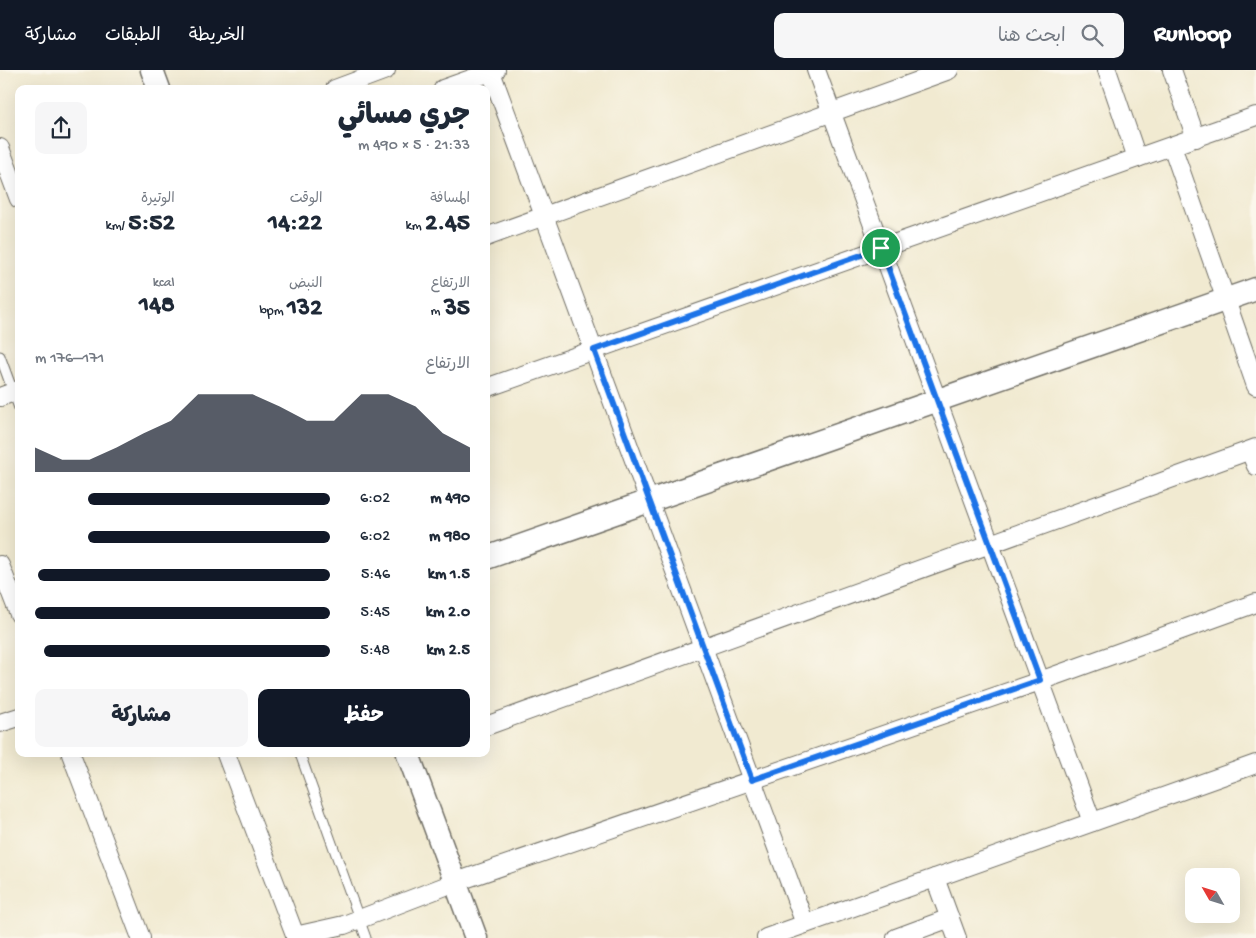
<!DOCTYPE html>
<html lang="ar">
<head>
<meta charset="utf-8">
<style>
  :root { --surface:#fff; --page:#f6f6f7; --text:#1f2937; --muted:#747a83; --accent:#111827 }
  body { margin:0; font-family:"Gochi Hand","Playpen Sans Arabic",sans-serif; background:var(--page); color:var(--text); direction:rtl; height:100vh; display:flex; flex-direction:column; font-size:19px; white-space:nowrap }
  * { box-sizing:border-box; margin:0 }
  p { font-size:16px; color:var(--muted) }
  .icon { flex:none; width:28px; height:28px; fill:none; stroke:currentColor; stroke-width:2; stroke-linecap:round; stroke-linejoin:round }
  .map { position:relative; flex:1; overflow:hidden; direction:ltr }
  .panel { position:absolute; left:15px; top:15px; width:475px; height:672px; display:flex; flex-direction:column; background:var(--surface); border-radius:10px; box-shadow:0 5px 20px #0002; direction:rtl }
  .panel>* { flex:none }
  .needle { width:32px; rotate:309deg }
  .controls { position:absolute; left:1185px; top:798px; display:grid; gap:10px }
  .controls a { display:grid; place-items:center; width:55px; height:55px; border-radius:10px; background:var(--surface); box-shadow:0 5px 20px #0002; font-size:25px }
  .pin { position:absolute; display:grid; place-items:center; width:42px; height:42px; color:#fff; margin:-21px; border:2px solid #fff; border-radius:50%; box-shadow:0 1px 5px #0007 }
  .round { display:grid; place-items:center; flex:none; width:52px; height:52px; border-radius:10px; background:var(--page) }
  .overview { display:flex; align-items:center; justify-content:space-between; height:85px; padding:0 20px }
  h1 { font-size:28px; font-weight:800; line-height:38px }
  .stats { display:grid; grid-template-columns:repeat(3,1fr); gap:8px; height:85px; padding:5px 20px }
  .stats div { display:grid; align-content:center }
  .stats b { font-size:25px; font-weight:800 }
  .stats small { font-size:14px; font-weight:400 }
  .stats p { font-size:14px }
  .chart { height:140px; padding:10px 20px }
  .chart p { display:flex; justify-content:space-between }
  .chart svg { width:100%; height:90px; margin-top:5px; fill:var(--accent); opacity:.7 }
  .primary-button { display:flex; gap:10px; margin-top:auto; padding:10px 20px }
  .primary-button a { flex:1; height:58px; border-radius:10px; background:var(--accent); color:#fff; font-size:20px; font-weight:800; line-height:58px; text-align:center }
  .primary-button a+a { background:var(--page); color:var(--text) }
  ul { padding:0 20px; list-style:none; font-size:16px }
  li { display:grid; grid-template-columns:80px 60px 1fr; align-items:center; height:38px }
  li i { height:12px; border-radius:6px; background:var(--accent) }
  header { display:flex; align-items:center; gap:30px; box-sizing:border-box; height:70px; padding:0 25px; background:var(--accent); color:#fff }
  header strong { font-size:24px }
  nav { display:flex; gap:28px; margin-inline-start:auto; font-size:18px }
  .search { width:350px; height:45px; background:var(--page); display:flex; align-items:center; gap:12px; box-sizing:border-box; padding:0 18px; border-radius:10px; color:var(--muted); font-size:19px }
  .map>svg:first-child { display:block }
</style>
</head>
<body>
<header>
<strong>Runloop</strong>
<div class="search"><svg class="icon" aria-label="search" viewBox="0 0 24 24"><circle cx="10" cy="10" r="6"/><path d="M15 15l6 6"/></svg>ابحث هنا</div>
<nav><a>الخريطة</a><a>الطبقات</a><a>مشاركة</a></nav>
</header>
<div class="map">
<svg width="1256" height="868" viewBox="0 0 1256 868">
  <rect width="100%" height="100%" fill="#fbf7ec"/>
  <filter id="ink" filterUnits="userSpaceOnUse"><feTurbulence type="fractalNoise" baseFrequency=".02" numOctaves="2"/><feDisplacementMap in="SourceGraphic" scale="10" xChannelSelector="R" yChannelSelector="G"/><feConvolveMatrix kernelMatrix="1 2 1 2 8 2 1 2 1" color-interpolation-filters="sRGB"/></filter>
  <filter id="wash" filterUnits="userSpaceOnUse"><feTurbulence type="fractalNoise" baseFrequency=".0096" numOctaves="4" result="noise"/><feDisplacementMap in="SourceGraphic" scale="20" xChannelSelector="R" yChannelSelector="G"/><feGaussianBlur stdDeviation="1.12" result="paint"/><feColorMatrix in="noise" values="0 0 0 0 0 0 0 0 0 0 0 0 0 0 0 0 0 1.4 0 .05"/><feComposite in="paint" operator="in"/></filter>
  <g filter="url(#wash)">
    <rect width="100%" height="100%" fill="#f1ead1"/>
  </g>
  <g filter="url(#ink)">
    <g fill="none" stroke-linecap="round" stroke-linejoin="round">
      <g stroke="#706e65" stroke-width="11">
        <g id="service">
          <polyline points="0,286 19,338"/>
          <polyline points="300,684 366,868"/>
        </g>
      </g>
      <g stroke="#706e65" stroke-width="20">
        <g id="minor">
          <polyline points="816,0 1092,752"/>
          <polyline points="1107,0 1137,88"/>
          <polyline points="1172,0 1196,68"/>
          <polyline points="491,2 805,854"/>
          <polyline points="335,19 386,0"/>
          <polyline points="443,19 496,0"/>
          <polyline points="1172,76 1256,316"/>
          <polyline points="0,78 19,129"/>
          <polyline points="486,167 949,0"/>
          <polyline points="486,318 1256,46"/>
          <polyline points="0,327 19,320"/>
          <polyline points="1250,381 1256,396"/>
          <polyline points="0,495 19,544"/>
          <polyline points="0,653 19,647"/>
          <polyline points="486,656 1256,378"/>
          <polyline points="71,684 141,868"/>
          <polyline points="226,684 296,868"/>
          <polyline points="935,808 957,868"/>
          <polyline points="295,866 344,855 456,812 1040,611 1256,533"/>
          <polyline points="766,868 1256,694"/>
          <polyline points="896,868 950,848"/>
        </g>
      </g>
      <g stroke="#706e65" stroke-width="25">
        <g id="tertiary">
          <polyline points="152,0 159,19"/>
          <polyline points="486,488 1256,219"/>
          <polyline points="408,684 476,868"/>
        </g>
      </g>
      <use href="#service" stroke="#fff" stroke-width="9"/>
      <use href="#minor" stroke="#fff" stroke-width="18"/>
      <use href="#tertiary" stroke="#fff" stroke-width="22"/>
    </g>
  </g>
  <g fill="none" stroke-linecap="round" stroke-linejoin="round" filter="url(#ink)">
    <g stroke="#fff" stroke-width="10">
      <polygon id="route" points="881,178 1040,610 752,710 594,280"/>
    </g>
    <use href="#route" stroke="#1a73e8" stroke-width="6"/>
  </g>
</svg>
<div class="controls">
<a><svg class="needle" viewBox="-14 -14 28 28"><path d="M0-13l5 13h-10z" fill="#e53935"/><path d="M0 13l5-13h-10z" fill="#747a83"/></svg></a>
</div>
<div class="pin" style="left:881px;top:178px;background:#1e9e55"><svg class="icon" aria-label="arrive" viewBox="0 0 24 24"><path d="M6 21V4h12l-3 4 3 4H6"/></svg></div>
<section class="panel">
<div class="overview"><div><h1>جري مسائي</h1><p>21:33 · 5 × 490 m</p></div><a class="round"><svg class="icon" aria-label="share" viewBox="0 0 24 24"><path d="M12 15V3M7 8l5-5 5 5M5 13v7h14v-7"/></svg></a></div>
<div class="stats">
<div><p>المسافة</p><b>2.45<small> km</small></b></div>
<div><p>الوقت</p><b>14:22</b></div>
<div><p>الوتيرة</p><b>5:52<small> /km</small></b></div>
</div>
<div class="stats">
<div><p>الارتفاع</p><b>35<small> m</small></b></div>
<div><p>النبض</p><b>132<small> bpm</small></b></div>
<div><p>kcal</p><b>148</b></div>
</div>
<div class="chart"><p><span>الارتفاع</span>171–176 m</p>
<svg viewBox="0 0 160 44" preserveAspectRatio="none"><path d="M0 44V32L10 38L20 38L30 32L40 25L50 19L60 6L70 6L80 6L90 12L100 19L110 19L120 6L130 6L140 12L150 25L160 32V44z"/></svg>
</div>
<ul>
<li><b>490 m</b>6:02<i style="width:82%"></i></li>
<li><b>980 m</b>6:02<i style="width:82%"></i></li>
<li><b>1.5 km</b>5:46<i style="width:99%"></i></li>
<li><b>2.0 km</b>5:45<i style="width:100%"></i></li>
<li><b>2.5 km</b>5:48<i style="width:97%"></i></li>
</ul>
<div class="primary-button"><a>حفظ</a><a>مشاركة</a></div>
</section>
</div>
</body>
</html>
